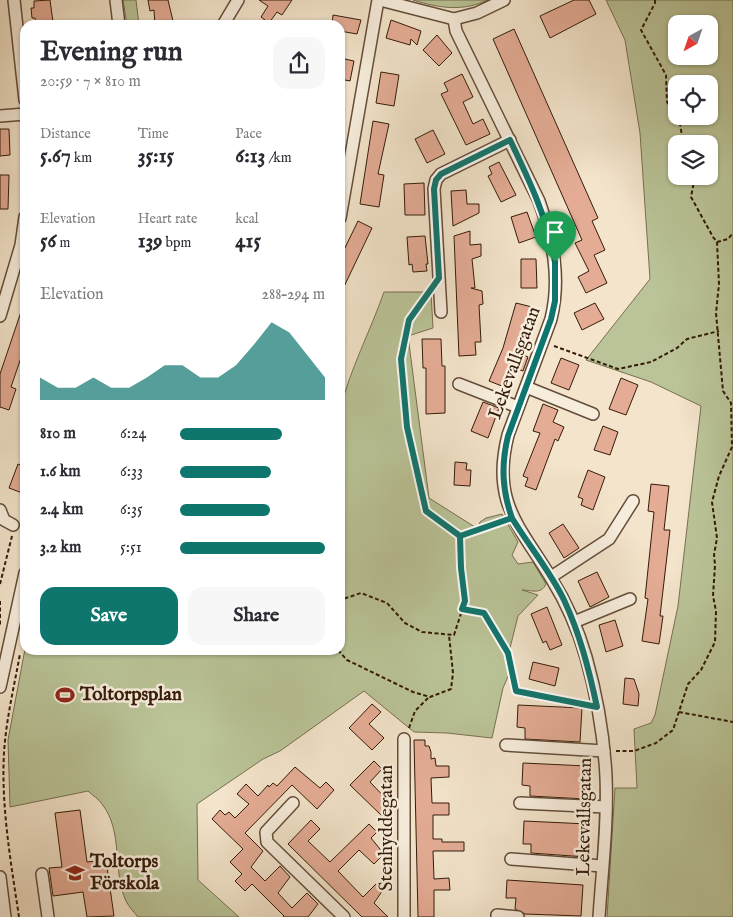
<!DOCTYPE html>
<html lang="en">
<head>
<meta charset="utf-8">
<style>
  :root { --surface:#fff; --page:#f7f7f7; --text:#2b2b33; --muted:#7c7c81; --accent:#0f766e }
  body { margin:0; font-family:"IM FELL English",serif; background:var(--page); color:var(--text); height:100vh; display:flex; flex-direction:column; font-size:19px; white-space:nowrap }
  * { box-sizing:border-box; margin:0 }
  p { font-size:16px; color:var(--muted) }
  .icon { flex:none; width:28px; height:28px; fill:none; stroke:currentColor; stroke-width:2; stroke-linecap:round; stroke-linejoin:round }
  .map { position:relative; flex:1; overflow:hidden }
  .panel { position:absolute; left:20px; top:20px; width:325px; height:635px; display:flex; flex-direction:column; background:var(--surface); border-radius:15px; box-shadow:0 1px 4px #0004 }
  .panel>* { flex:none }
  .needle { width:32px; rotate:220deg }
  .tools { position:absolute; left:668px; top:15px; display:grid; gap:10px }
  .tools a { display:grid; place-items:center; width:50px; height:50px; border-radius:10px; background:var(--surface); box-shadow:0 1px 4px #0004; font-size:25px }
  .pin { position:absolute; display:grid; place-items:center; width:42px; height:42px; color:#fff; margin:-51px -21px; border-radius:50% 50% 50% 0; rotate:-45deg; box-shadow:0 0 5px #0007 }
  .pin .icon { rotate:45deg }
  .round { display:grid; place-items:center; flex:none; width:52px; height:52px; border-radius:15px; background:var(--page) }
  .summary { display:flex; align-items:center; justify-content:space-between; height:85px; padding:0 20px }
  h1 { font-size:28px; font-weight:700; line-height:38px }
  .stats { display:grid; grid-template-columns:repeat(3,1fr); gap:8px; height:85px; padding:5px 20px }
  .stats div { display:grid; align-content:center }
  .stats b { font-size:21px; font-weight:700 }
  .stats small { font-size:14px; font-weight:400 }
  .stats p { font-size:14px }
  .chart { height:140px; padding:10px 20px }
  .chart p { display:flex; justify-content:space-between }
  .chart svg { width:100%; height:90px; margin-top:5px; fill:var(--accent); opacity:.7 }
  .button { display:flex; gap:10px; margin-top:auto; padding:10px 20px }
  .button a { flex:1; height:58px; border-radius:15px; background:var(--accent); color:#fff; font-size:20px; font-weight:700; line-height:58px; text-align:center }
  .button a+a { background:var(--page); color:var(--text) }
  ul { padding:0 20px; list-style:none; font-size:16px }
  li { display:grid; grid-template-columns:80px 60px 1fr; align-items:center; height:38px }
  li i { height:12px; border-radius:6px; background:var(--accent) }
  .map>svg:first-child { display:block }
</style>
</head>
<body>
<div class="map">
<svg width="733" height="917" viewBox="0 0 733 917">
  <rect width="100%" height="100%" fill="#f3e4cb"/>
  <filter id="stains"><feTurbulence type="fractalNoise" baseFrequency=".004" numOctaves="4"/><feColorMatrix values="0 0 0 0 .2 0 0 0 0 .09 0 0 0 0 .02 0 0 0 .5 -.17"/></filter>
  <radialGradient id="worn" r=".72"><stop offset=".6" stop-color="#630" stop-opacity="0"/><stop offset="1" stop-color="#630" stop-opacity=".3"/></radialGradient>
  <g fill="#bac498" stroke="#777050" fill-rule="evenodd">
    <polygon points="123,0 136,0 139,25 127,25"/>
    <path d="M413,0H488C462,12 439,8 413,0Z"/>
    <path d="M606,0H733V917H607L615,788H637L634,729L651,723L655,715L678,606L701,406L651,382L586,360L650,279L640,133L625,40ZM676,24H709V56H676ZM676,84H709V116H676ZM676,144H709V176H676Z"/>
    <path d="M384,292H431L433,328L408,336L429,498L478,529L480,522L486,518L502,514L518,542L512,555L518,564L533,562L546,584C541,595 531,590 522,590L538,595L518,616L509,652L510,672L503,688L492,738L447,733L414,732L364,691L280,751L263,759L197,804L198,880L239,917H138C134,912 129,907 126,901C112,872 124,832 102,804C99,799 92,795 88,791L10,807L8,740L25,649L340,650V410C350,369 370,332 384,292Z"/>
  </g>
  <g fill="#e4ac95" stroke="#341b08">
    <polygon points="50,0 53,22 36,24 35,18 32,18 31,8 34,8 34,1"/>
    <polygon points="148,0 168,0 174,25 155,25 154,10 150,11"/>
    <polygon points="259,0 292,0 282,15 277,12 269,23 261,17 268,6"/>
    <polygon points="574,0 589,0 596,14 550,38 540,16"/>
    <polygon points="333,15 361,20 357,34 340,31 340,25 332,25"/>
    <polygon points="391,20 421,31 417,45 411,39 410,45 386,38"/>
    <polygon points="514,29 598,218 592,221 605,250 594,255 607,283 586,293 578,277 589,271 575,243 582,240 493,39"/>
    <polygon points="437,35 452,53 439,66 423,50"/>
    <polygon points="340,58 354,61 350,81 340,79"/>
    <polygon points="381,72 399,75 394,106 376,103"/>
    <polygon points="462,74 473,97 463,102 473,124 483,119 490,134 466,145 441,94 448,91 444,83"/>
    <polygon points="373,121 389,124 378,174 384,175 379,207 360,204"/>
    <polygon points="0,129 9,129 10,155 0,156"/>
    <polygon points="433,130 445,154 427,163 415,139"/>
    <polygon points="499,162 516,195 501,202 488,176 492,174 489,167"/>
    <polygon points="0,175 9,175 8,209 0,209"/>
    <polygon points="424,183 425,215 405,215 404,184"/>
    <polygon points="466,190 467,204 479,204 479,213 453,226 451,191"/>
    <polygon points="527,212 536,237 519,243 511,217"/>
    <polygon points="358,221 372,228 340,295 340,258"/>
    <polygon points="470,231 470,245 481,244 481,256 472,259 475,288 471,288 482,291 483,304 479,305 481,342 475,342 476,355 459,356 454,236"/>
    <polygon points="425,236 428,264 426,264 427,271 413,272 412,264 409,265 407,237"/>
    <polygon points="521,259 536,259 537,288 521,288"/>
    <polygon points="516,303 536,308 521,354 528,357 523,371 515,368 507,388 489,381 503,348"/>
    <polygon points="595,303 604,319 582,330 574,313"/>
    <polygon points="23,306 25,346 11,387 16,389 9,410 0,407 0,374"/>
    <polygon points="422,339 441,339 442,366 445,366 445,413 426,414 426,368 423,368"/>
    <polygon points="561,358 579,365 569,390 551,383"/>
    <polygon points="621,378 638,385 626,415 609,409"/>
    <polygon points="483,402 499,408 488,438 471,431"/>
    <polygon points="543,404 558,410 553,422 564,427 558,441 555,439 536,490 525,486 528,478 523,476 540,433 533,431"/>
    <polygon points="603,426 618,432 610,455 594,450"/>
    <polygon points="455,462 467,463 466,470 471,470 470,486 454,485"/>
    <polygon points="18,464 25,467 25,494 9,488"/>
    <polygon points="588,470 605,477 593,510 581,505 583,499 578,497"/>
    <polygon points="651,484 669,486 664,530 670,530 660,616 663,616 659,644 642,641 648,599 645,598 654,512 648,511"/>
    <polygon points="563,524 579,548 564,558 549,533"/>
    <polygon points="597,572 609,597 590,607 578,581"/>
    <polygon points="547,607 562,645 550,650 546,641 543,643 531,614"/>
    <polygon points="615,620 623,646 606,652 599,625"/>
    <polygon points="533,662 559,668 555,686 529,679"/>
    <polygon points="625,678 634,679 639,694 638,706 623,704"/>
    <polygon points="372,704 381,712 369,724 384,738 372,750 349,728"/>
    <polygon points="518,705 582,708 580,742 525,739 525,728 517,727"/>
    <polygon points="414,740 425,740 425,746 429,746 431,752 431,759 435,758 436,766 449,766 449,777 431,778 432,803 449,803 449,815 433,815 433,839 442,839 442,842 464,842 464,851 433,851 434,879 449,878 450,890 434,890 434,917 418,917"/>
    <polygon points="374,761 382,769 370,782 393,806 383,817 350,785"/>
    <polygon points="523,763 587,766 586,799 530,796 530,786 522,785"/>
    <polygon points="295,767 320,788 326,782 334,790 317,809 292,785 245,833 263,851 251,867 265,881 280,866 290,877 278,893 292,908 307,893 318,904 308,917 283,917 284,916 252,884 245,891 235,881 242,874 230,862 243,849 212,819 220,810 225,815 229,812 235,818 249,804 237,794 246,784 258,796 268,785 269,787 273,783 277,786"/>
    <polygon points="80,810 87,862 106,860 114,916 87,917 83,892 53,896 49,868 62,867 55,813"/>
    <polygon points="311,820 320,829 308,841 330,862 369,824 377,832 371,838 384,854 374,864 359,850 338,871 363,897 376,884 383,890 374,903 388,917 362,917 288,844"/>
    <polygon points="524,821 588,824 586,857 531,853 531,844 523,844"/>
    <polygon points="507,880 583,885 581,916 525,914 515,909 516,898 506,898"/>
  </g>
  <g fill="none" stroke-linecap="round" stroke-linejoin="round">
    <g stroke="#644d39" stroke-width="14">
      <g id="minor">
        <polyline points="14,0 25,100"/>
        <polyline points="116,0 119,25"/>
        <polyline points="380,0 454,19 477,13 504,0"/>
        <path d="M454,19L456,31L539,201C553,240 561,278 551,319L508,435C491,502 519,525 551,578C566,602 578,629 586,657C597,696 604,737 606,777C608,823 602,871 599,917"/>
        <polyline points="223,25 238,0"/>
        <polyline points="0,116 25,114"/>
        <polyline points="340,218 378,0"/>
        <polyline points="441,312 434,189 436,180 441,174 510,140"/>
        <polyline points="0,316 21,245 25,217"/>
        <polyline points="459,384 518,407"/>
        <polyline points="526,387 593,414"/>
        <polyline points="0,510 4,520 13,525"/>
        <polyline points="551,577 609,539 633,501"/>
        <polyline points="574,622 630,599"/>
        <polyline points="0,687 25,573"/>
        <polyline points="506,745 604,751"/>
        <polyline points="293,803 266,832 267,842 344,917"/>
        <polyline points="520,803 606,807"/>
        <polyline points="511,859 602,866"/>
        <polyline points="42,874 48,917"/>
        <polyline points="0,877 5,917"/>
        <polyline points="497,915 518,917"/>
        <polyline points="404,917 404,739"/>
      </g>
    </g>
    <g stroke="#341b08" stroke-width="2" stroke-dasharray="4 2.5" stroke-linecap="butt">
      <polyline points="655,0 655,3 641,30 666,75 667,102 676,113"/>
      <polyline points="679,116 683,144"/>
      <polyline points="717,242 728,239 733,233"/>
      <path d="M428,293C422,302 412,312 408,322C390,377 413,456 426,511L461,536"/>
      <polyline points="554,346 618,369 651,362 677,348 687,339 719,331"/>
      <polyline points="0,584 12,536"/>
      <polyline points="0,601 0,625"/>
      <polyline points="340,603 343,599 361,593 387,603 405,623 422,632 454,635 465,601 461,568 461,536 503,521"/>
      <polyline points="463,609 483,613 508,653 516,691 585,705"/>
      <polyline points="338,650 347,660 413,692 430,697 451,689 453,673 449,635"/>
      <polyline points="679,712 733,722"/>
      <polyline points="409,728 415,711 429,697"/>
      <polyline points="616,751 634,751 656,743 673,730 688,684 701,670 715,642 716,611 713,596 715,565 714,555 717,538 712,502 719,476 732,447 731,403 723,391 716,313 719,284 717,242 713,237 691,197 695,176"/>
      <path d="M19,917C11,863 1,807 4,753C6,720 14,687 20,654"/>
    </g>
    <use href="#minor" stroke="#f7eddd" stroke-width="11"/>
  </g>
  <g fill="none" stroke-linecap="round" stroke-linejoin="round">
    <g stroke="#fff" stroke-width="10">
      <path id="route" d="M555,262V301L551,319L508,436C501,465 502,490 512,518L460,536L461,568L465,601L462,609L484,613L508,653L516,691L597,707C589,670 580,634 564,600C550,571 529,546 512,518L460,536L426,511L407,427L401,359L409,320L439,278L434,189L436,180L441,174L510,140C529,180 547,217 555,262"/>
    </g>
    <use href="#route" stroke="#0f766e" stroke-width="6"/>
  </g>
  <defs>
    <g id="stadium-bare" transform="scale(1.5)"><path d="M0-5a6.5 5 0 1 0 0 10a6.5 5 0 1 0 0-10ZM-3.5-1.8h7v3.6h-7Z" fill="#8f2418" stroke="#f7eddd" stroke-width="2.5" paint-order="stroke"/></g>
    <g id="school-bare" transform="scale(1.5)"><path d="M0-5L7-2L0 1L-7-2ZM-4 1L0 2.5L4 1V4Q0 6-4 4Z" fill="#8f2418" stroke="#f7eddd" stroke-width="2.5" paint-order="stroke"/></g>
  </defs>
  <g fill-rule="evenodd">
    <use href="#stadium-bare" x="65" y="695"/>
    <use href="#school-bare" x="75" y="873"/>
  </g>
  <g text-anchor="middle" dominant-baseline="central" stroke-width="5" stroke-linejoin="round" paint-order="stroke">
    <g font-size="19" fill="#341b08" stroke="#f7eddd">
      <text transform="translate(515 363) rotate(-70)">Lekevallsgatan</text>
      <text transform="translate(585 817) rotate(-89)">Lekevallsgatan</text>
      <text transform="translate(387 828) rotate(-90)">Stenhyddegatan</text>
    </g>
    <g font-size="19" font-weight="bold" fill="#341b08" stroke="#f7eddd" text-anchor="start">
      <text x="80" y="695">Toltorpsplan</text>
      <text x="90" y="862">Toltorps<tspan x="90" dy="22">Förskola</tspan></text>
    </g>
  </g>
  <rect width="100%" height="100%" filter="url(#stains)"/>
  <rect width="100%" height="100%" fill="url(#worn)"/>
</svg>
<div class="tools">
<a><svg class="needle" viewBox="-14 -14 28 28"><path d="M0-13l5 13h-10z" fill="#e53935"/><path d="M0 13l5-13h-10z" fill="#7c7c81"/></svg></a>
<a><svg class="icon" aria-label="locate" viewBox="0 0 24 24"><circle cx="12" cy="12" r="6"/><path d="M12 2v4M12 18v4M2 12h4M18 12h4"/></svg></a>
<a><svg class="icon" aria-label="layers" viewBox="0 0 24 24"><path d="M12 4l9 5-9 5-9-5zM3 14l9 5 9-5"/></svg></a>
</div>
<div class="pin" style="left:555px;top:262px;background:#1e9e55"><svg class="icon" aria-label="arrive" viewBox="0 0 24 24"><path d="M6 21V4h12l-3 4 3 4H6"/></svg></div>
<section class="panel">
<div class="summary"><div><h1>Evening run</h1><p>20:59 · 7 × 810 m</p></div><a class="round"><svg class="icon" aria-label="share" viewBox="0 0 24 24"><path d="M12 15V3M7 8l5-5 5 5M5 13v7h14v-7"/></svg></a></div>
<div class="stats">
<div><p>Distance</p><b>5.67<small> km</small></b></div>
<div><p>Time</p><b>35:15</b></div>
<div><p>Pace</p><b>6:13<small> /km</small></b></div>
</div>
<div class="stats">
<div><p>Elevation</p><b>56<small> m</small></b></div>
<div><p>Heart rate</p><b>139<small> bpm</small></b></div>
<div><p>kcal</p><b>415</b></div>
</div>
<div class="chart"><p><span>Elevation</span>288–294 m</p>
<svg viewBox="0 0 160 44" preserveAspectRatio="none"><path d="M0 44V33L10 38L20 38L30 33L40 38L50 38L60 33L70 27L80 27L90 33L100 33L110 27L120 17L130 6L140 11L150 22L160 33V44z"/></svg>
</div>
<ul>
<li><b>810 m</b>6:24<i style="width:70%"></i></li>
<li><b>1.6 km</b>6:33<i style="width:63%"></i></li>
<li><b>2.4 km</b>6:35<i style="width:62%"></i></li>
<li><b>3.2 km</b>5:51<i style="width:100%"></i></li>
</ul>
<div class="button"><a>Save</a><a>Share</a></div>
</section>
</div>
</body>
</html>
